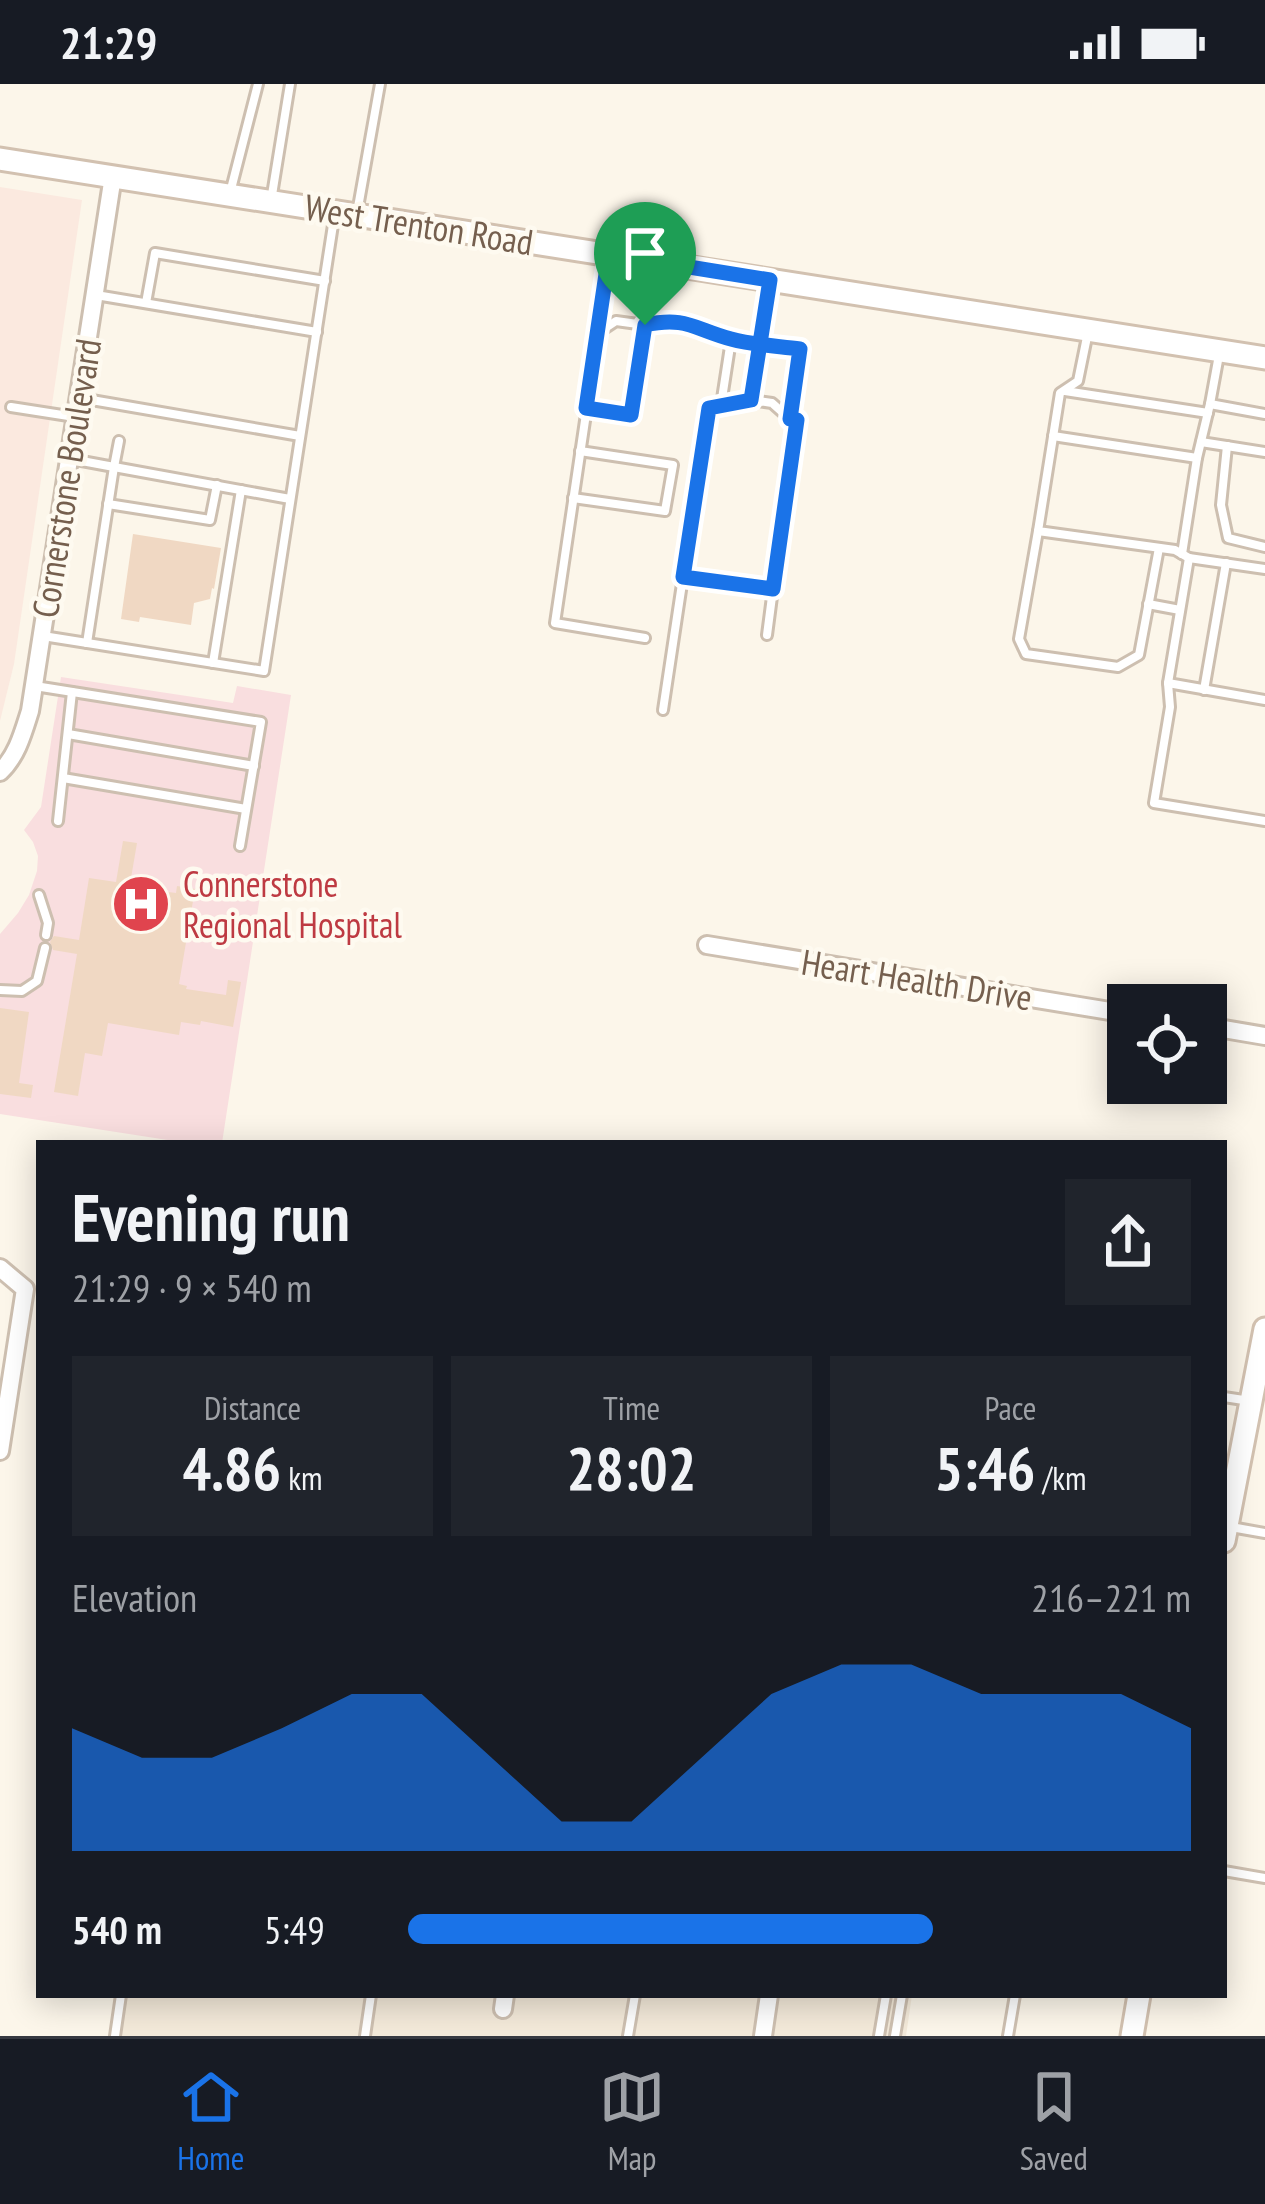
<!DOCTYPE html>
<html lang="en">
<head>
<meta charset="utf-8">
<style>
  :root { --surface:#171b24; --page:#20242c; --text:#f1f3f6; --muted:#9ea1a6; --line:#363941; --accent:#1a73e8 }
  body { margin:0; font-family:"PT Sans Narrow",sans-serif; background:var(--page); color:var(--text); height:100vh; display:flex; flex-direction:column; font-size:45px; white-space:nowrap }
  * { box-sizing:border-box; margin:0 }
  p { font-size:39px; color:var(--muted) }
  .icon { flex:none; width:66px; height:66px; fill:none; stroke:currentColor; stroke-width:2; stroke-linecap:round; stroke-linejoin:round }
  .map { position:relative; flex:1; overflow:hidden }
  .details { position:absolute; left:36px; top:1056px; width:1191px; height:858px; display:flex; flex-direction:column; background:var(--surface); border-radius:0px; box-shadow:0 6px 30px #0003 }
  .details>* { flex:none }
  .buttons { position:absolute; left:1107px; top:900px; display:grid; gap:24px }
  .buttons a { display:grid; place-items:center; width:120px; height:120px; border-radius:0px; background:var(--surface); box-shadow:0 6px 30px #0003; font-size:60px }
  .pin { position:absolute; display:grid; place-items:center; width:102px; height:102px; color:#fff; margin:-123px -51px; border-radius:50% 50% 50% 0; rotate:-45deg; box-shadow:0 0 12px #0007 }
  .pin .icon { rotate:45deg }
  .round { display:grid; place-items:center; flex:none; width:126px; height:126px; border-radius:0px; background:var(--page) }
  .head { display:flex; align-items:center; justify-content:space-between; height:204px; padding:0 36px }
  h1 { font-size:66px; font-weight:700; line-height:90px }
  .metrics { display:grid; grid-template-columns:repeat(3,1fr); gap:18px; height:204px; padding:12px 36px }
  .metrics div { display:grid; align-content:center; border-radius:0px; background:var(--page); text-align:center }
  .metrics b { font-size:60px; font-weight:700 }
  .metrics small { font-size:33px; font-weight:400 }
  .metrics p { font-size:33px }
  .chart { height:336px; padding:24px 36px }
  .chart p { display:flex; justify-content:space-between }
  .chart svg { width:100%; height:216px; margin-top:12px; fill:var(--accent); opacity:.7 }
  ul { padding:0 36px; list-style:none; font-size:39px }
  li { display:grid; grid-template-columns:192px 144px 1fr; align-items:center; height:90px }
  li i { height:30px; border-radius:15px; background:var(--accent) }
  .status { display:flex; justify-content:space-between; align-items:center; height:84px; padding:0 60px; background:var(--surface); direction:ltr }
  .status svg { height:33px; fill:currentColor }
  .menu { display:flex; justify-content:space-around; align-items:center; height:168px; border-top:3px solid var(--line); background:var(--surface); font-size:33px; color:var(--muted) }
  .menu a { display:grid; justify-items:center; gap:6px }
  .menu .selected { color:var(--accent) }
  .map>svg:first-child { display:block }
</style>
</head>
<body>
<div class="status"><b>21:29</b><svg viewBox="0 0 49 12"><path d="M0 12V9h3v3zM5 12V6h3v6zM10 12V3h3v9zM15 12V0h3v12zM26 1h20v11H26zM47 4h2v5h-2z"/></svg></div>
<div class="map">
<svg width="1265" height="1952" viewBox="0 0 1265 1952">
  <rect width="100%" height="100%" fill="#fcf6ea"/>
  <polygon fill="#f3e9d9" points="116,1911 912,1911 906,1952 110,1952"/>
  <polygon fill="#fbe9df" points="0,103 82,116 14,580 0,637"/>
  <polygon fill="#f9dedf" points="61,593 233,619 237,602 291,611 222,1059 187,1059 0,1030 0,850 18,829 29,811 37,787 38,772 33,758 24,746 41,723"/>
  <g fill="#f0d8c3">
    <polygon points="133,450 221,464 214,505 212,504 210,515 194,519 191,541 140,533 139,538 121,535"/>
    <polygon points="123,757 137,759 130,800 135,801 132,815 159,819 161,807 176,809 177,802 195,805 179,900 187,902 186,905 226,911 228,896 241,898 233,943 201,937 200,941 181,938 179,951 108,939 102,972 85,969 78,1012 54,1008 77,870 53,866 50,858 54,852 79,856 89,794 116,798"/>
    <polygon points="0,924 29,928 19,999 33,1001 31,1014 0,1010"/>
  </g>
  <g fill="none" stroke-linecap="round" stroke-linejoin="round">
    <g stroke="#cdbfb0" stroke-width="14">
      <g id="service">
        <polyline points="230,109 258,0"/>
        <polyline points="271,117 290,0"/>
        <polyline points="357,129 380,0"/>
        <polyline points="96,211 317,248"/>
        <polyline points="146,219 155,169 325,197"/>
        <polyline points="1088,248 1078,297 1060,309 1038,447 1175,466 1189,474 1265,485"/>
        <polyline points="598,249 609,172"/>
        <polyline points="1219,271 1210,320 1265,330"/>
        <polyline points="1065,307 1208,329"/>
        <polyline points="80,314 300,352"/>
        <polyline points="751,316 772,319 790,335 797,336 773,505 683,493 709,324 751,316 770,197"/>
        <polyline points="721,321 731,256 800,265 790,334"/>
        <polyline points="11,323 75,333"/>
        <polyline points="587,324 631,331 645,241"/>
        <polyline points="1053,352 1197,374"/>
        <polyline points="1201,358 1265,368"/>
        <polyline points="1227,362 1221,421 1228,454 1265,463"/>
        <polyline points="71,375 114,383 119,357"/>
        <polyline points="573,414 665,427 673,381 580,367"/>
        <polyline points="108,420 210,436 217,401"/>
        <polyline points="1038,447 1019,555 1026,570 1118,583 1139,571 1159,464"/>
        <polyline points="1182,470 1197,374 1210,320"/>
        <polyline points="1189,474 1168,599 1170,623 1154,719 1265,737"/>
        <polyline points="1148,520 1180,526"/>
        <polyline points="767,551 773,505"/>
        <polyline points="43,552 264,587 335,128"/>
        <polyline points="645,554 555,539 598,249 616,237 645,241 668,236 689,239 731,256"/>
        <polyline points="87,559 114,383 290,415"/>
        <polyline points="213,579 241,406"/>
        <polyline points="1168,599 1265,616"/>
        <polyline points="35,602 261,638 240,762"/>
        <polyline points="1204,606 1226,479"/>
        <polyline points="663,626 683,493"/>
        <polyline points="68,650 254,682"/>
        <polyline points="63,694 246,725"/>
        <polyline points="58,737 72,608"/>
        <polyline points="39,811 48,839 46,851"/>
        <polyline points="0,906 22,907 37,897 45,864"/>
        <polyline points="1224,1313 1250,1317"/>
        <polyline points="1231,1443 1265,1449"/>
        <polyline points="1224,1787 1265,1794"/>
        <polyline points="115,1952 121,1911"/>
        <polyline points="365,1952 371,1911"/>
        <polyline points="628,1952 635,1911"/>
        <polyline points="879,1952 886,1911"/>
        <polyline points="895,1952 902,1911"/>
        <polyline points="1008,1952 1015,1911"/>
      </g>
    </g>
    <g stroke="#cdbfb0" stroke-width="22">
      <g id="minor">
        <path d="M0,688C17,672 23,649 30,627L113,92"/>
        <polyline points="707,861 1128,930"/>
        <polyline points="1206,942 1265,952"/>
        <polyline points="0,1184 25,1205 0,1367"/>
        <polyline points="503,1925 505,1911"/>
        <polyline points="763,1952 769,1911"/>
      </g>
    </g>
    <g stroke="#d2c1b0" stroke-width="27">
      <g id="secondary">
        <polyline points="0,75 1265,274"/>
        <polyline points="1224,1457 1265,1245"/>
        <polyline points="1132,1952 1139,1911"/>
      </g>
    </g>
    <use href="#service" stroke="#fff" stroke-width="8"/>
    <use href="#minor" stroke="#fff" stroke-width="16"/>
    <use href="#secondary" stroke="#fff" stroke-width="21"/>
  </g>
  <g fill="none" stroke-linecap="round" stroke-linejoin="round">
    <g stroke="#fff" stroke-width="24">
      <path id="route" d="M645,241L631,331L586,324L609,170L770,196C764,236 757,276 751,316L709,324L683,493L773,505L797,336L790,335L800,265C777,262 753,261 731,255C694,245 686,232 645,241"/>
    </g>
    <use href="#route" stroke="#1a73e8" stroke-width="15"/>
  </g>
  <defs>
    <g id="hospital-disc" transform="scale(3)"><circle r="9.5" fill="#e0444e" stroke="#fefaf0"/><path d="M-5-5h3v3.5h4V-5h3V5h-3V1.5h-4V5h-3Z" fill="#fff"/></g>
  </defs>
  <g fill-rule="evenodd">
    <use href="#hospital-disc" x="141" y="820"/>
  </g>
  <g text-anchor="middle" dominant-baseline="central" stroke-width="9" stroke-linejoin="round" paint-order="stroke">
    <g font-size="36" fill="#755f4e" stroke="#fefaf0">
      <text transform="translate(419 140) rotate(9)">West Trenton Road</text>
      <text transform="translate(66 394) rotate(-81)">Cornerstone Boulevard</text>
      <text transform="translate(917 895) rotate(9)">Heart Health Drive</text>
    </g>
    <g font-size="36" fill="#be3a42" stroke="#fefaf0" text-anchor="start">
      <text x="183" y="799">Connerstone<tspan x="183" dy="41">Regional Hospital</tspan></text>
    </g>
  </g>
</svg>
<div class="buttons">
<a><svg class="icon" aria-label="locate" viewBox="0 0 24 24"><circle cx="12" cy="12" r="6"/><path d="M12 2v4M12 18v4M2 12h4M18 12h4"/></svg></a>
</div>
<div class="pin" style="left:645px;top:241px;background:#1e9e55"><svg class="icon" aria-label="arrive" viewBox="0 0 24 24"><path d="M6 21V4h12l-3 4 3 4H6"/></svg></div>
<section class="details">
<div class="head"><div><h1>Evening run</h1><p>21:29 · 9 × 540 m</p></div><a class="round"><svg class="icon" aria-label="share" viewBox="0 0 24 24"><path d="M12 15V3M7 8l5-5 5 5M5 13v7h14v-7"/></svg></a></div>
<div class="metrics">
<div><p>Distance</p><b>4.86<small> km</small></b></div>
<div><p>Time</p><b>28:02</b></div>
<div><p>Pace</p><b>5:46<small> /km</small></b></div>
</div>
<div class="chart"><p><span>Elevation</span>216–221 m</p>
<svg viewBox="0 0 160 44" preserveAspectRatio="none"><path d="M0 44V19L10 25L20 25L30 19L40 12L50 12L60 25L70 38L80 38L90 25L100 12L110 6L120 6L130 12L140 12L150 12L160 19V44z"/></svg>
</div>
<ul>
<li><b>540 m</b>5:49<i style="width:67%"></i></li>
</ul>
</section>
</div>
<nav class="menu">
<a class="selected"><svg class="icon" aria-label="home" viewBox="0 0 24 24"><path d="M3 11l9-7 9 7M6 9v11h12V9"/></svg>Home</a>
<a><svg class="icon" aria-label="map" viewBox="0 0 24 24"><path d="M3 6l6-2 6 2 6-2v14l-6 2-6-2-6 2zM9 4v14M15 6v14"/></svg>Map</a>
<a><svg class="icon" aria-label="saved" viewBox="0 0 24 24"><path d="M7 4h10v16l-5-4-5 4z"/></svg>Saved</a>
</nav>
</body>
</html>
